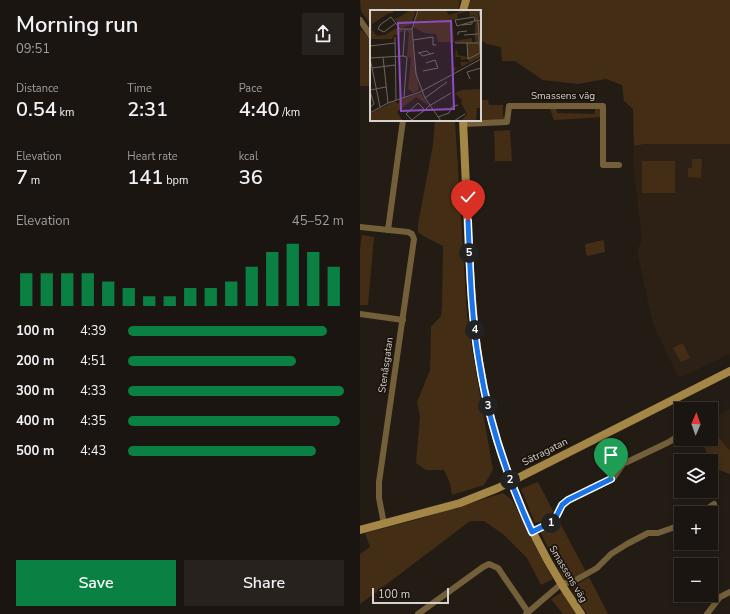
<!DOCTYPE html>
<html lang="en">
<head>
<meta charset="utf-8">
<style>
  :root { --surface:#1a1510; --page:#27221e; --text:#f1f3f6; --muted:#9f9f9f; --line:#383430; --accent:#0b8043 }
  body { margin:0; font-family:"Nunito Sans",sans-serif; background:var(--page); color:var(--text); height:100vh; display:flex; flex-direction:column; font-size:15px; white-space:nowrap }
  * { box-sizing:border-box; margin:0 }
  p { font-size:13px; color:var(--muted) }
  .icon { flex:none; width:22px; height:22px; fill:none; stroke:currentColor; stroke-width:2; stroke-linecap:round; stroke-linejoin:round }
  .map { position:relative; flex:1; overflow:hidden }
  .side { display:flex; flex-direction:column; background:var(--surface); width:360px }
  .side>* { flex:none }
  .needle { width:26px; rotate:2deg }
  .fabs { position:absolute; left:314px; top:402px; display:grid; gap:8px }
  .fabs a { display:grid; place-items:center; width:44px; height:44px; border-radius:0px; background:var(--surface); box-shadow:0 2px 6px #0003,0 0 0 1px var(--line); font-size:20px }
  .scale { position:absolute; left:12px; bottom:10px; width:77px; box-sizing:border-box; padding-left:4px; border:2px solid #d7d2cd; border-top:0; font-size:11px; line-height:14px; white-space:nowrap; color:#d7d2cd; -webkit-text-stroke:3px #1a130c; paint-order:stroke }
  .pin { position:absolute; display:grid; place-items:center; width:34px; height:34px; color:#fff; margin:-41px -17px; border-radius:50% 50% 50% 0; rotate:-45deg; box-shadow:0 0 4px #0007 }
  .pin .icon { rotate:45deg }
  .km { position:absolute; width:20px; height:20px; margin:-10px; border-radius:50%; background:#222; color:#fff; font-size:11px; line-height:20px; text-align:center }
  .round { display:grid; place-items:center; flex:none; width:42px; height:42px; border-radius:0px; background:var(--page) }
  .overview { display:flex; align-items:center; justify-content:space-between; height:68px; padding:0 16px }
  h1 { font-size:22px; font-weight:600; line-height:30px }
  .figures { display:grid; grid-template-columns:repeat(3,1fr); gap:6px; height:68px; padding:4px 16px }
  .figures div { display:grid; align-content:center }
  .figures b { font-size:20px; font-weight:600 }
  .figures small { font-size:11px; font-weight:400 }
  .figures p { font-size:11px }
  .chart { height:112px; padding:8px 16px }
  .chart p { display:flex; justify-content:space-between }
  .chart svg { width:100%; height:72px; margin-top:4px; stroke:var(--accent); stroke-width:6 }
  .cta { display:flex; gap:8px; margin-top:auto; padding:8px 16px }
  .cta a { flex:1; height:46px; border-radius:0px; background:var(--accent); color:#fff; font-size:16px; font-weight:600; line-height:46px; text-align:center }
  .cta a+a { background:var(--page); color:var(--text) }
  ul { padding:0 16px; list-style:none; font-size:13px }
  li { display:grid; grid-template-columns:64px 48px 1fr; align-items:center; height:30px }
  li i { height:10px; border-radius:5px; background:var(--accent) }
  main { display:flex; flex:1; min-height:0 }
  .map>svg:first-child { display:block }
</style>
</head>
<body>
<main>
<section class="side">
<div class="overview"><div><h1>Morning run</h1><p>09:51</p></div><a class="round"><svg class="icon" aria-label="share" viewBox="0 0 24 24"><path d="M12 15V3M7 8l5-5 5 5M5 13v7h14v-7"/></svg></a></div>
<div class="figures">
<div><p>Distance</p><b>0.54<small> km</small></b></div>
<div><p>Time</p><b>2:31</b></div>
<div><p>Pace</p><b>4:40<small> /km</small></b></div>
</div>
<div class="figures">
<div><p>Elevation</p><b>7<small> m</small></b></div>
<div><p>Heart rate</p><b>141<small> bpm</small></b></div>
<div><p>kcal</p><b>36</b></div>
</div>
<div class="chart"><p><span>Elevation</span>45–52 m</p>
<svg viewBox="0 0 160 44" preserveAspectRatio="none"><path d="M5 44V24M15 44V24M25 44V24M35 44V24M45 44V29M55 44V33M65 44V38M75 44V38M85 44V33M95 44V33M105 44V29M115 44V20M125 44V11M135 44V6M145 44V11M155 44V20"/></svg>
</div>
<ul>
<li><b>100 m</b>4:39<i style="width:92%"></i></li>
<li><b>200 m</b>4:51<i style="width:78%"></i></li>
<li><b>300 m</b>4:33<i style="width:100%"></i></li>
<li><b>400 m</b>4:35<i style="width:98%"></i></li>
<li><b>500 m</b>4:43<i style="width:87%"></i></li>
</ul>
<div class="cta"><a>Save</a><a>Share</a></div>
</section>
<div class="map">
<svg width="370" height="614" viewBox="0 0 370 614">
  <rect width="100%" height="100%" fill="#231c15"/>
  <g fill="#2d2115">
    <polygon points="285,144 370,144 370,354 319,378 293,324 278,256 278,249 282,240 273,162 274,146"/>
    <polygon points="370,409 370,473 351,439 351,419"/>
  </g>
  <g fill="#432d15">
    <polygon points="0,0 100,0 98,11 11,11 11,25 1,11"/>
    <polygon points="110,0 370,0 370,144 285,144 274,146 273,109 264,101 262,85 246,79 218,84 183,80 155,61 142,61 141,47 127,44 120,40 120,11 108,11"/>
    <polygon points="2,30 11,41 11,86 0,86 0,31"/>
    <polygon points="120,100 128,100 129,105 143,105 143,116 147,117 147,122 113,124 113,120 120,120"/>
    <polygon points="189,106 196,106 197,113 235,114 235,106 237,106 243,113 243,117 194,120"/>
    <polygon points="75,120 95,120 107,314 112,349 133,470 124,485 92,495 90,483 84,470 66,470 56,463 60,416 57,402 70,370 71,327 81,316 82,305 83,246 65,237 58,232 58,224 73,145"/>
    <polygon points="150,130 152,161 135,161 134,131"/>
    <polygon points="332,159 342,159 341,178 328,177 328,168 332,168"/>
    <rect x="282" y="161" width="33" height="32"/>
    <polygon points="2,235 14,237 8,305 0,305 0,249"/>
    <polygon points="243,240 244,241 245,252 228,256 226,254 225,246 226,244"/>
    <polygon points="323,343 330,358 321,362 313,348"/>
    <polygon points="351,434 356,434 369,450 370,449 370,474 356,469 340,439 351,439"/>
    <polygon points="178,482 193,511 190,518 184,521 175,523 161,489"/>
    <polygon points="143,493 152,500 193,579 181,585 167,558 143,534 124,521 110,521 19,590 0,604 0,554 10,547 5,533 59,519"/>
    <polygon points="200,523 226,572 214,578 204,580 180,531"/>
    <polygon points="229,577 248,614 227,614 213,593 213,587"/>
    <polygon points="202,592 216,614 203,614 191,599"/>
  </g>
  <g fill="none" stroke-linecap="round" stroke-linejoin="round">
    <g stroke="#73603a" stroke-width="6">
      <polyline points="0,20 11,36"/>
      <polyline points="103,124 147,122 149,106 243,106 243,165 259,165"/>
      <polyline points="0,227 48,232 52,234 54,239 19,482 19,498 24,524"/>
      <polyline points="28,230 43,120"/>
      <polyline points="0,314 43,320"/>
      <polyline points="341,513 354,504"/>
      <polyline points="172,532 194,521 202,505 208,501 251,479 254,477 263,464 309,442 321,434"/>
      <polyline points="58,614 123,567 129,564 138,568 168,612"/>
      <polyline points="166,614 201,584 214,581 237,568 251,554 267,544 288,533 298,533 321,525"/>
      <polyline points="347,614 360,597 370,592"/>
    </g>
    <g stroke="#a48647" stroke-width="8">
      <polyline points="103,11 106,0"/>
      <path d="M103,120C105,164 107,209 109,253C111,289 113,325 119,361C134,452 168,538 221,614"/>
      <polyline points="0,530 100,503 138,488 370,371"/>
    </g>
  </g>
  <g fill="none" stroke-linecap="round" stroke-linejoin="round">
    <g stroke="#fff" stroke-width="8">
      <path id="route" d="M108,221C110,268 111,315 119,361C128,421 147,477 172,532L194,521L202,505L208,500L251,479"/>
    </g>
    <use href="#route" stroke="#1a73e8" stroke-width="5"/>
  </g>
  <g text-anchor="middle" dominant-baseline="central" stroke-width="3.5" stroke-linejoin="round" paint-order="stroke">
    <g font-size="10" fill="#d7d2cd" stroke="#1a130c">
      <text x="203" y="96">Smassens väg</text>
      <text transform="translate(26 365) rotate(-82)">Stenåsgatan</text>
      <text transform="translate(185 452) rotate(-27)">Sätragatan</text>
      <text transform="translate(208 574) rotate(59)">Smassens väg</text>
    </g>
  </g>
  <g transform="translate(10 10)">
    <rect width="111" height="111" fill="#231c15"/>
    <path d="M0,0H21L24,3H19L2,14V20L7,26L15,25L28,17L34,22H30V25H24L22,29H0ZM40,0H46L41,15L31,18L24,8H28ZM48,0H76L79,5L94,0H108L109,10H105L104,5L100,7L99,1L87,4L88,8L82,10L84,31L102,28V32H105V11L111,12V47L81,62L82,57L84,56L86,59L91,57V53L89,52H99L98,49L91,50V47H85L86,38L88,45L97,47V33L68,32L66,24L54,23L43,17ZM36,20H41L49,80L43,83L38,79L41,48L37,46L39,23ZM111,79V98H107L106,111L92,110L97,104L91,93L92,90L85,83L92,80ZM51,83L58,95L46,87L27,102L33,111H0V104L19,94L25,91L28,94L31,89Z" fill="#432d15"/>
    <path fill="none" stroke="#6b655f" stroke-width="1" d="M48,0L42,19L46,64L55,88L71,111M109,0L111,12M105,11L104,7L85,10L87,16L108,10M26,13L14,22L8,19L10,15L21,7L30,19H42M92,15L102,14V11M88,25V22L97,21M94,25L108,24M25,27L26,90M43,30L63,27V35H66M85,33H111M97,33L98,49L110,43L108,11L111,10M0,36L25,33M48,43L57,41L60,44M49,43L53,46L64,43M33,46L37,47L34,88M33,46L35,19M13,47L18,93M0,48L10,97M0,48L33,46M2,58L25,55M53,61L68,58L65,50L56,53M100,69L97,62L111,58M0,80L16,77M0,81L4,94L0,97M55,88L77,72M55,100L48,93L36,104L42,110L48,105L55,100L59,96L81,83M0,103L18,93L50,82L111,49M68,107L79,103L82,97L88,95M84,111L95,104"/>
    <path fill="#8d4dc2" fill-opacity="0.15" stroke="#8d4dc2" stroke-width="2" d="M81,11L84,99L31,101L28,13Z"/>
    <rect width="111" height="111" fill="none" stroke="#d7d2cd" stroke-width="2"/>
  </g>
</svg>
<div class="fabs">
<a><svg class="needle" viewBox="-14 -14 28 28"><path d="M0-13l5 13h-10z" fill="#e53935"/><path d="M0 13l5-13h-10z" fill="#9f9f9f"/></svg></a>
<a><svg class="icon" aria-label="layers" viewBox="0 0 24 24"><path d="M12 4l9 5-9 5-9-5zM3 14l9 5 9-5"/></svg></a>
<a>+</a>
<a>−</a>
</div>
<div class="scale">100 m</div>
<div class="pin" style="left:251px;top:479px;background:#1e9e55"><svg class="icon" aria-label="arrive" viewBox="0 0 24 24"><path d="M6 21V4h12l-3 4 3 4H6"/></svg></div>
<div class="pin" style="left:108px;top:221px;background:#d93025"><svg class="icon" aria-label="check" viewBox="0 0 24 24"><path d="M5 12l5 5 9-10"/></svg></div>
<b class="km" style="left:191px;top:523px">1</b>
<b class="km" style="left:150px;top:480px">2</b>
<b class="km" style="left:128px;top:406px">3</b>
<b class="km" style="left:115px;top:330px">4</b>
<b class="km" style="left:109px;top:253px">5</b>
</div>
</main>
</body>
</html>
